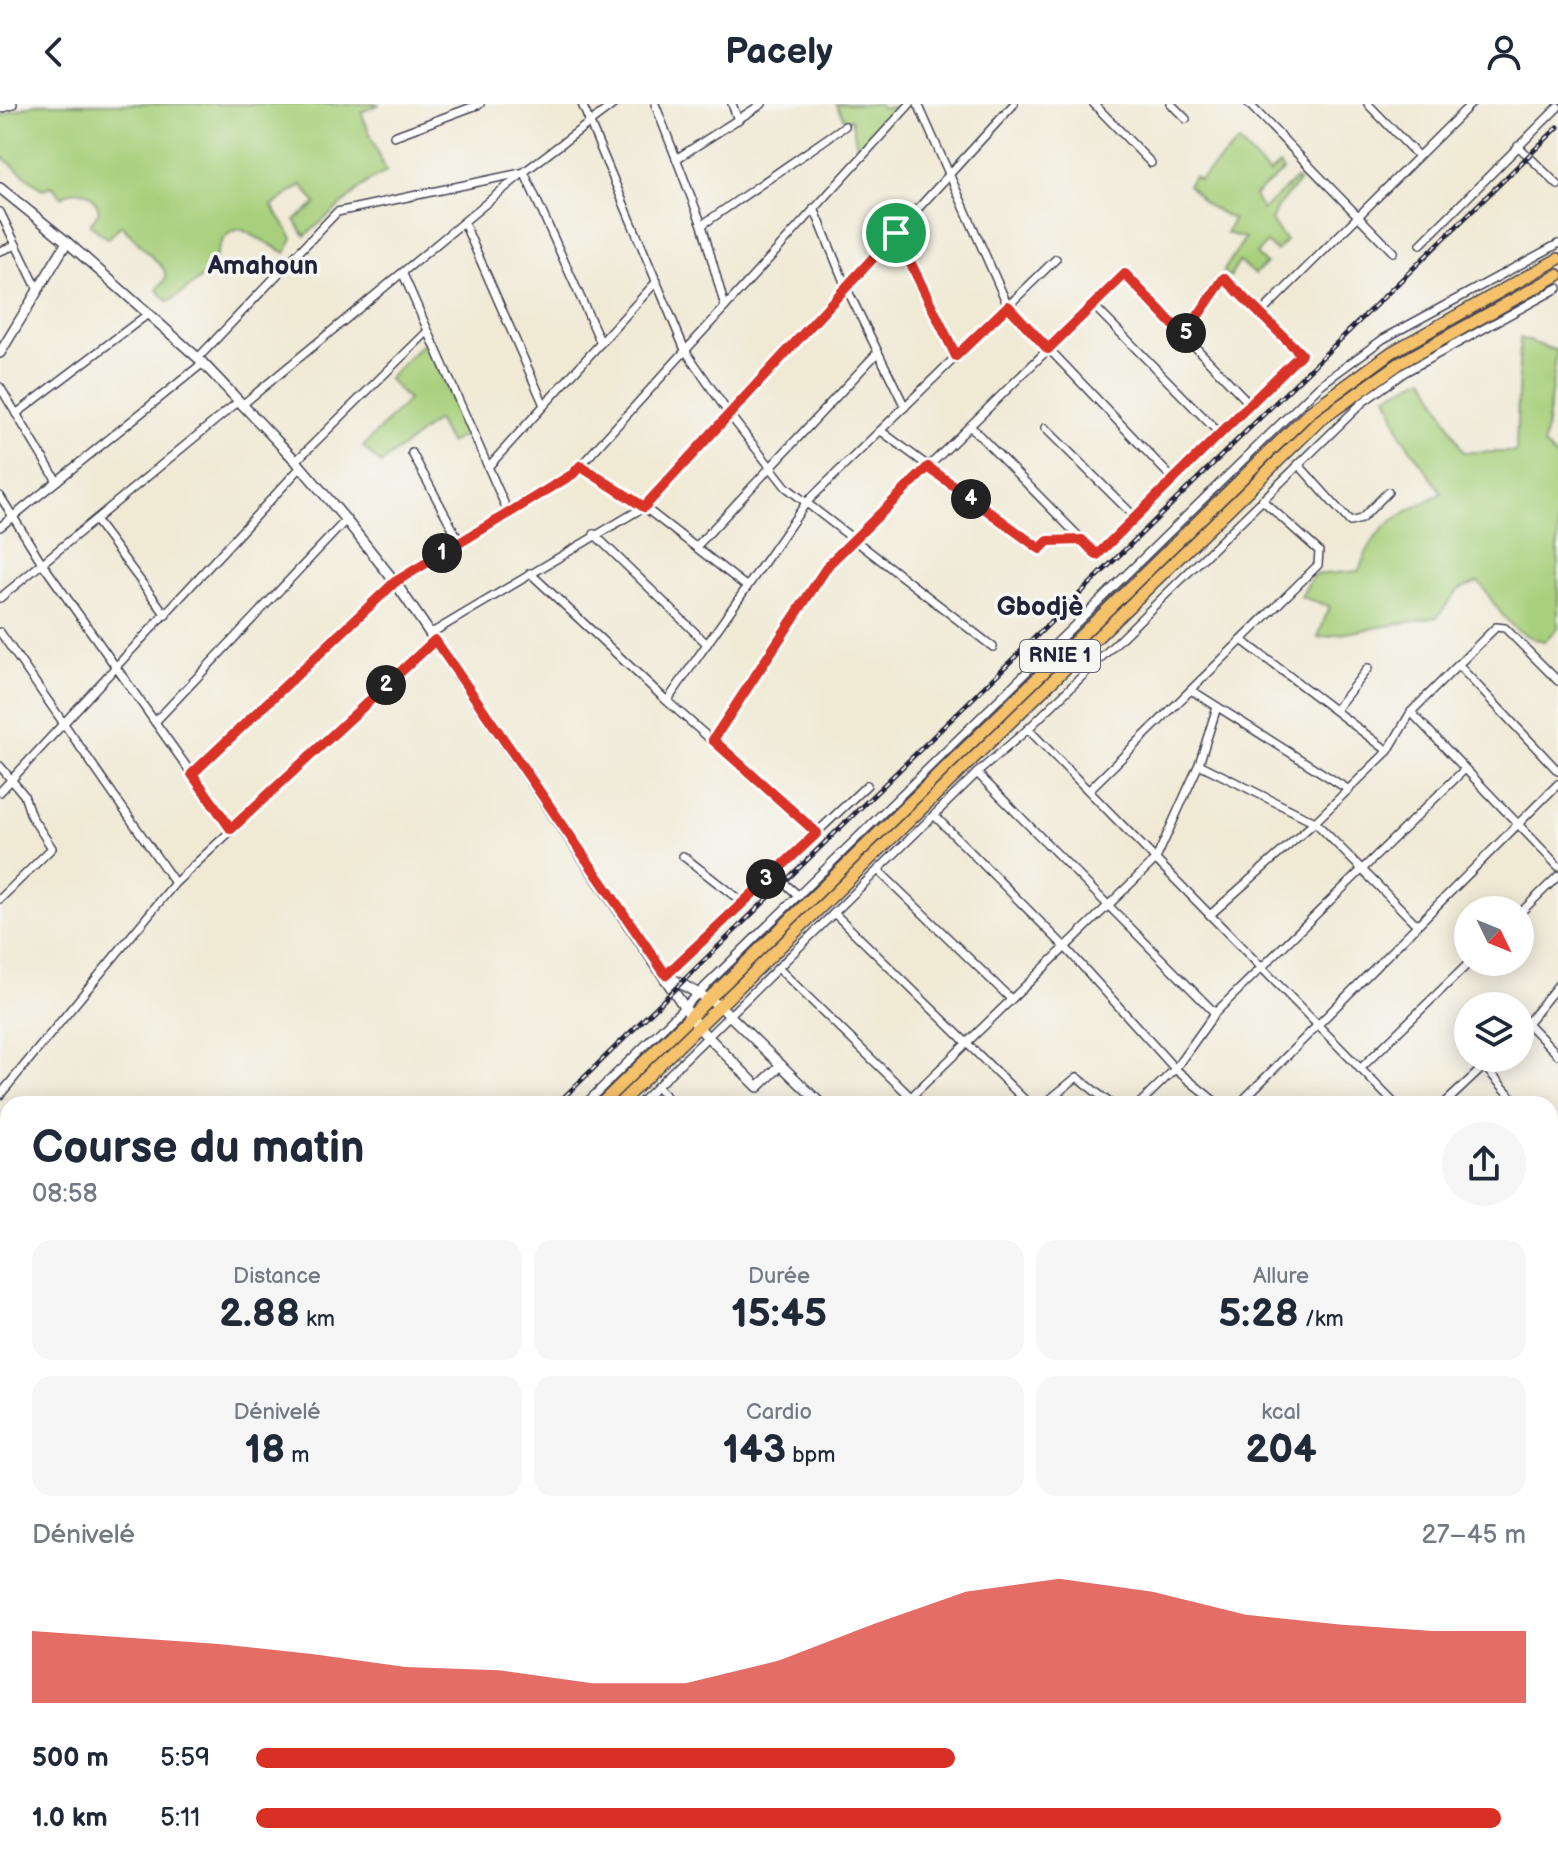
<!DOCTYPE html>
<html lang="fr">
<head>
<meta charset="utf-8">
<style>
  :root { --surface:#fff; --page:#f6f6f7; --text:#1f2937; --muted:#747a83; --accent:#d93025 }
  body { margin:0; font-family:"Balsamiq Sans",sans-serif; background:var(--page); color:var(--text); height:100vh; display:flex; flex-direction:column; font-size:30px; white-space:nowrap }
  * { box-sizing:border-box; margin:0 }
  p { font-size:26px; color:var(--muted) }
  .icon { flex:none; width:44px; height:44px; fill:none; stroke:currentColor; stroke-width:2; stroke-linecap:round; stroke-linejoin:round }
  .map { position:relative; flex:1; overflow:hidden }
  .side { position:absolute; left:0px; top:992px; width:1558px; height:768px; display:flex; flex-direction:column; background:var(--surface); border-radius:24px 24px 0 0; box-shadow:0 4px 20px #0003 }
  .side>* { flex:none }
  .needle { width:52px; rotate:133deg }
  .buttons { position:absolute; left:1454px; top:792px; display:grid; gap:16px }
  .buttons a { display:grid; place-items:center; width:80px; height:80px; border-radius:50%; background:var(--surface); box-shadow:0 4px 20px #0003; font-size:40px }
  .pin { position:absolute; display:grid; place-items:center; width:68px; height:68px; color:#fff; margin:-34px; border:4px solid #fff; border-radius:50%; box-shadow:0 2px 8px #0007 }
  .km { position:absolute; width:40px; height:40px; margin:-20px; border-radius:50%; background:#222; color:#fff; font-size:22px; line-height:40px; text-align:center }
  .round { display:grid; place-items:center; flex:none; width:84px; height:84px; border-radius:42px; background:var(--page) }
  .overview { display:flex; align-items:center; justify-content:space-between; height:136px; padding:0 32px }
  h1 { font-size:44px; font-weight:600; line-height:60px }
  .figures { display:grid; grid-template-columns:repeat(3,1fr); gap:12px; height:136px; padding:8px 32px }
  .figures div { display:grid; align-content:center; border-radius:20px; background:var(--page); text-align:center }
  .figures b { font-size:40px; font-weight:600 }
  .figures small { font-size:22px; font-weight:400 }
  .figures p { font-size:22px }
  .chart { height:224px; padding:16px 32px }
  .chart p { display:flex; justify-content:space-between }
  .chart svg { width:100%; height:144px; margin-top:8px; fill:var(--accent); opacity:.7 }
  ul { padding:0 32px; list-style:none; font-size:26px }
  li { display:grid; grid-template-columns:128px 96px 1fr; align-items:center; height:60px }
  li i { height:20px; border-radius:10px; background:var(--accent) }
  header { display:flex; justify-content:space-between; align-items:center; height:104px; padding:0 32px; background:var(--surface); font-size:36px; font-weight:600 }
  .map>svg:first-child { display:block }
</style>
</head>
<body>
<header><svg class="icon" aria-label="back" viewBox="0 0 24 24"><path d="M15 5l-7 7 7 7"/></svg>Pacely<svg class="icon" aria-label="person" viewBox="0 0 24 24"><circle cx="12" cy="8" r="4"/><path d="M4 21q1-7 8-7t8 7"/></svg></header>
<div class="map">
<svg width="1558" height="1760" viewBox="0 0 1558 1760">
  <rect width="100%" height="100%" fill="#f6f6f2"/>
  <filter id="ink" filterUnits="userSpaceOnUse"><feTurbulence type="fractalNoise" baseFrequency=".0125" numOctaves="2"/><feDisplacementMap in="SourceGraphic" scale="16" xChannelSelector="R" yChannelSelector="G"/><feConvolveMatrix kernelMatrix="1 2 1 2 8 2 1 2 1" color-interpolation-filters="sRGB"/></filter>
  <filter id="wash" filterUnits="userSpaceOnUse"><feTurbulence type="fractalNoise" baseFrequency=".006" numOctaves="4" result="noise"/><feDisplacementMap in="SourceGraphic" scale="32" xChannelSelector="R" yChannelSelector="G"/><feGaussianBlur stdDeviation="1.8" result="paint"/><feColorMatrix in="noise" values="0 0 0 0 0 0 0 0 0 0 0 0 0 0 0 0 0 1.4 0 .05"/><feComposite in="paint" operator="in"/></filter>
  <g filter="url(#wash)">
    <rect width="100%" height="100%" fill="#f0ead5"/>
    <g fill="#a8d07b" stroke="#65795b" stroke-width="2">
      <path d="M35,0H380L361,8L386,68L369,77L305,132L295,116L316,100L302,81L272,102L293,134L286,149L241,125C214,130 221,154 206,169C196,180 181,189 169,198L157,186L166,174L164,165L121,121L108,135L90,121L99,107C94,87 79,81 62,93L52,82L42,85L0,51V12Z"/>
      <polygon points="836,0 880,0 881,4 899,3 858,47 851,15 845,17"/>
      <polygon points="1239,38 1269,70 1279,61 1283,67 1254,92 1262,106 1296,75 1299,78 1277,103 1271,117 1286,137 1276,147 1267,139 1256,150 1266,160 1255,170 1239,158 1230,173 1223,168 1245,134 1226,129 1233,115 1208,102 1188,81 1194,72 1199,76"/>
      <path d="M1520,234L1557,247L1544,341L1558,356V524L1545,537C1511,533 1498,504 1479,478L1459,485L1437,513L1318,534L1329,502L1301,493L1313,471L1359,467C1376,417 1400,412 1442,389L1401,331L1387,291L1425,273L1463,348H1516Z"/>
      <polygon points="426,236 467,330 449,339 437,316 381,360 363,343 408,296 388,275"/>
    </g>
  </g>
  <g filter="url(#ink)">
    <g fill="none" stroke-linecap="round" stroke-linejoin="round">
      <g stroke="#414052" stroke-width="10">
        <g id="minor">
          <polyline points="582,0 685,246 729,310 786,383 993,543"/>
          <polyline points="655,0 702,121 725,203"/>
          <polyline points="732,0 738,16"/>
          <polyline points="918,0 1008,202 1173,375"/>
          <polyline points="1094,0 1151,59"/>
          <polyline points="1171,0 1186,15"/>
          <polyline points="1249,0 1393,148"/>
          <polyline points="1368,0 1418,52"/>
          <polyline points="394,32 480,0"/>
          <polyline points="1518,42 1558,81"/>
          <polyline points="676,55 762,0"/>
          <polyline points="524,68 601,239"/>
          <polyline points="814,104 846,183 905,303"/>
          <polyline points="0,108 38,186"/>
          <polyline points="464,119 544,301"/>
          <polyline points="702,121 845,22"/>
          <polyline points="896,129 956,252"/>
          <polyline points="1421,140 1558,3"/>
          <polyline points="0,147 16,141"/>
          <polyline points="403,170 508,408"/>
          <polyline points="1093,201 1220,330"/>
          <polyline points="1260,210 1471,0"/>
          <polyline points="198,254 337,108 521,69"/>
          <polyline points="0,283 57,377"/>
          <polyline points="242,301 524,68 614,0"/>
          <polyline points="16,310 148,210"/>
          <polyline points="970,322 1097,451 1301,250 1224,174 1184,232"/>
          <polyline points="1045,324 1135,413"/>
          <polyline points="881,327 1040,445 1048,437 1082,436"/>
          <polyline points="412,349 460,438"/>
          <polyline points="296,357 428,227"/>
          <polyline points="1298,360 1350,418 1361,415 1388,388"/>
          <polyline points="489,362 657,177"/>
          <polyline points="580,362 644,403 747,483"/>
          <polyline points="0,392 42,459 231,725"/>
          <polyline points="95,416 166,511"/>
          <polyline points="0,423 203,259"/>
          <polyline points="594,430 707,540"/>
          <polyline points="696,443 878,248"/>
          <polyline points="530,469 667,597 817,729"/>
          <polyline points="0,494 239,297"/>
          <polyline points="0,528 175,779"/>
          <polyline points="430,530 644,403 1014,0"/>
          <polyline points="1243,537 1388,647"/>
          <polyline points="1459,562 1558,667"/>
          <polyline points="1191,586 1349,686"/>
          <polyline points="667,597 806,399 1056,155"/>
          <polyline points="1335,606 1368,564"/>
          <polyline points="1411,608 1558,762"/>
          <polyline points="155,618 346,416"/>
          <polyline points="1028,625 1395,1000"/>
          <polyline points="713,636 829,460 1125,170 1250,300"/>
          <polyline points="1199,660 1315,718 1416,820"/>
          <polyline points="0,662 24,691 31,712 52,744 0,795"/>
          <polyline points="977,669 1215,909"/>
          <polyline points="192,670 395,478 573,370 910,0"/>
          <polyline points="1089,686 1318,461 1319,447 1262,396"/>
          <polyline points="0,688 301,363"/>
          <polyline points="934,711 1065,843 1175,965 1218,1000"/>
          <polyline points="683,752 742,798"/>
          <polyline points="878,766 1011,895"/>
          <polyline points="772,768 799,792"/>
          <polyline points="834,809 1029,1000"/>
          <polyline points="1520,809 1558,772"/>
          <polyline points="1210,811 1315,718 1388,647 1411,608 1496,523 1505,524 1558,577"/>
          <polyline points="778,864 918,1000"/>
          <polyline points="666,871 867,681"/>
          <polyline points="1528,920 1558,951"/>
          <polyline points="1520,928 1558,881"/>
          <polyline points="1484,962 1518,1000"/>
          <polyline points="1360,965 1470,858"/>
          <polyline points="657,983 673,1000"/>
          <polyline points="0,991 175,779 435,536"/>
          <polyline points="911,993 1156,755 1199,660 1217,603"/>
          <polyline points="585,1000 1319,282 1383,235 1558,140"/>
          <polyline points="639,1000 977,669 1028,625 1363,298 1405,268 1558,184"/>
          <polyline points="1044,1000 1077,973 1111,1000"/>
          <polyline points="1139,1000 1175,965 1215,909 1465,665"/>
          <polyline points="1239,1000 1558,680"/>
          <polyline points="1444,1000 1493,954"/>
          <polyline points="0,1029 8,1038"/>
          <polyline points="1550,1029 1558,1022"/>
          <polyline points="1550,1034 1558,1041"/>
          <polyline points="1550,1114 1558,1106"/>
          <polyline points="0,1119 8,1128"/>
          <polyline points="1550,1158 1558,1166"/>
          <polyline points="0,1186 8,1179"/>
          <polyline points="0,1218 8,1226"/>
          <polyline points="1550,1247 1558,1256"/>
          <polyline points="1550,1312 1558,1308"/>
          <polyline points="0,1331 8,1339"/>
          <polyline points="0,1383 8,1380"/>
          <polyline points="1550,1407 1558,1402"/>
          <polyline points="0,1435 8,1443"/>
          <polyline points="1550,1524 1558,1516"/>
          <polyline points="1550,1525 1558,1533"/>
          <polyline points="1550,1608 1558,1617"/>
          <polyline points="0,1661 8,1645"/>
          <polyline points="1550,1666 1558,1674"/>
          <polyline points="0,1738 8,1722"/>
          <polyline points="570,1752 572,1760"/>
          <polyline points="644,1752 647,1760"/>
          <polyline points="761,1752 769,1760"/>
          <polyline points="940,1752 947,1760"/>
          <polyline points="1032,1752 1039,1760"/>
          <polyline points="1115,1752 1123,1760"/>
          <polyline points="1209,1752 1217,1760"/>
          <polyline points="1408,1752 1416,1760"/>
          <polyline points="80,1760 86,1752"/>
          <polyline points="450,1760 456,1752"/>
          <polyline points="552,1760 554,1752"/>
          <polyline points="676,1760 695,1752"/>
          <polyline points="829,1760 846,1752"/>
          <polyline points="1013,1760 1021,1752"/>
        </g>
      </g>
      <g stroke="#414052" stroke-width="12">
        <g id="tertiary">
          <polyline points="0,4 12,0"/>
          <polyline points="0,84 67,138 198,254 296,357 346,416 395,478 698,923 758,983 781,961"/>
          <polyline points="0,249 67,138"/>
          <polyline points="669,873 720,902 821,1000"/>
          <polyline points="1312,1760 1320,1752"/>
        </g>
      </g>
      <g stroke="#414052" stroke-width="14">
        <g id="trunk">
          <polyline points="601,1000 1310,308 1392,248 1558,155"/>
          <polyline points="619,1000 1319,317 1400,259 1558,171"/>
          <polyline points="0,1687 8,1671"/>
          <polyline points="0,1716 8,1700"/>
        </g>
      </g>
      <use href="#minor" stroke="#fff" stroke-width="7"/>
      <use href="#tertiary" stroke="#fff" stroke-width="9"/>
      <use href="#trunk" stroke="#f5c16b" stroke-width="11"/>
      <g stroke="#22223b" stroke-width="5">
        <g id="rail">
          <polyline points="557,1000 1558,23"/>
          <polyline points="0,1541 8,1533"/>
        </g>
      </g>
      <use href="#rail" stroke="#f6f6f2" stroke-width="2" stroke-dasharray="6" stroke-linecap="butt"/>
    </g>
  </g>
  <g fill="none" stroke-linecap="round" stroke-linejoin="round" filter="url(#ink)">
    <g stroke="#fff" stroke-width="16">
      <polygon id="route" points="896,129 956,252 1008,202 1048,245 1125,170 1184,232 1224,174 1301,250 1097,451 1082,436 1048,437 1040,445 928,363 829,460 713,636 817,729 666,871 435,536 231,725 192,670 395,478 573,370 580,362 644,403"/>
    </g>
    <use href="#route" stroke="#d93025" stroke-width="10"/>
  </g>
  <g text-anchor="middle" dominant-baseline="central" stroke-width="7" stroke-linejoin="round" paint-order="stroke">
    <rect fill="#f6f6f2" stroke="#626272" stroke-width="2" x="1020" y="536" width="80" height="32" rx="6"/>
    <g font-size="20" font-weight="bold" fill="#22223b">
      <text x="1060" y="552">RNIE 1</text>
    </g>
    <g font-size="26" font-weight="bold" fill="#22223b" stroke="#f6f6f2">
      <text x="263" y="162">Amahoun</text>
      <text x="1040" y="503">Gbodjè</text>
    </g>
  </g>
</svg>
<div class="buttons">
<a><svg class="needle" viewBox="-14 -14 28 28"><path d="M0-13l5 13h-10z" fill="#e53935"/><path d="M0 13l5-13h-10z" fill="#747a83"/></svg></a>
<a><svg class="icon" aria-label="layers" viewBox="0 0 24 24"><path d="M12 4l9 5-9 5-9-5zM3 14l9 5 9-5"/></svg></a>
</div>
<div class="pin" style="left:896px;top:129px;background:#1e9e55"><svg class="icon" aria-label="arrive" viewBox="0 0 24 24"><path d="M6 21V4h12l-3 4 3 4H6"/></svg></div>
<b class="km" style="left:442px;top:449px">1</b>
<b class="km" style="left:386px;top:581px">2</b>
<b class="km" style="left:766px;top:775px">3</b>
<b class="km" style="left:971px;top:395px">4</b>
<b class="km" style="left:1186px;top:229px">5</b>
<section class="side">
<div class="overview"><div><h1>Course du matin</h1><p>08:58</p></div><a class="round"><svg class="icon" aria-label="share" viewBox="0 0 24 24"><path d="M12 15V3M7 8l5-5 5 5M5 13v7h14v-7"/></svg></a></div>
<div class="figures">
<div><p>Distance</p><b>2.88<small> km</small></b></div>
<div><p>Durée</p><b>15:45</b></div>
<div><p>Allure</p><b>5:28<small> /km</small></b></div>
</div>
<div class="figures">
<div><p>Dénivelé</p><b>18<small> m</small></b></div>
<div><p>Cardio</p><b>143<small> bpm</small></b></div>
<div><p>kcal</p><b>204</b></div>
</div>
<div class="chart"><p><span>Dénivelé</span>27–45 m</p>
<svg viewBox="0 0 160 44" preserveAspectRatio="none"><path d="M0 44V22L10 24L20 26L30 29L40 33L50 34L60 38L70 38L80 31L90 20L100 10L110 6L120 10L130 17L140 20L150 22L160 22V44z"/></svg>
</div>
<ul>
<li><b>500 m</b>5:59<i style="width:55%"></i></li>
<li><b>1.0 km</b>5:11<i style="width:98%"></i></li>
</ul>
</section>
</div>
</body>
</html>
